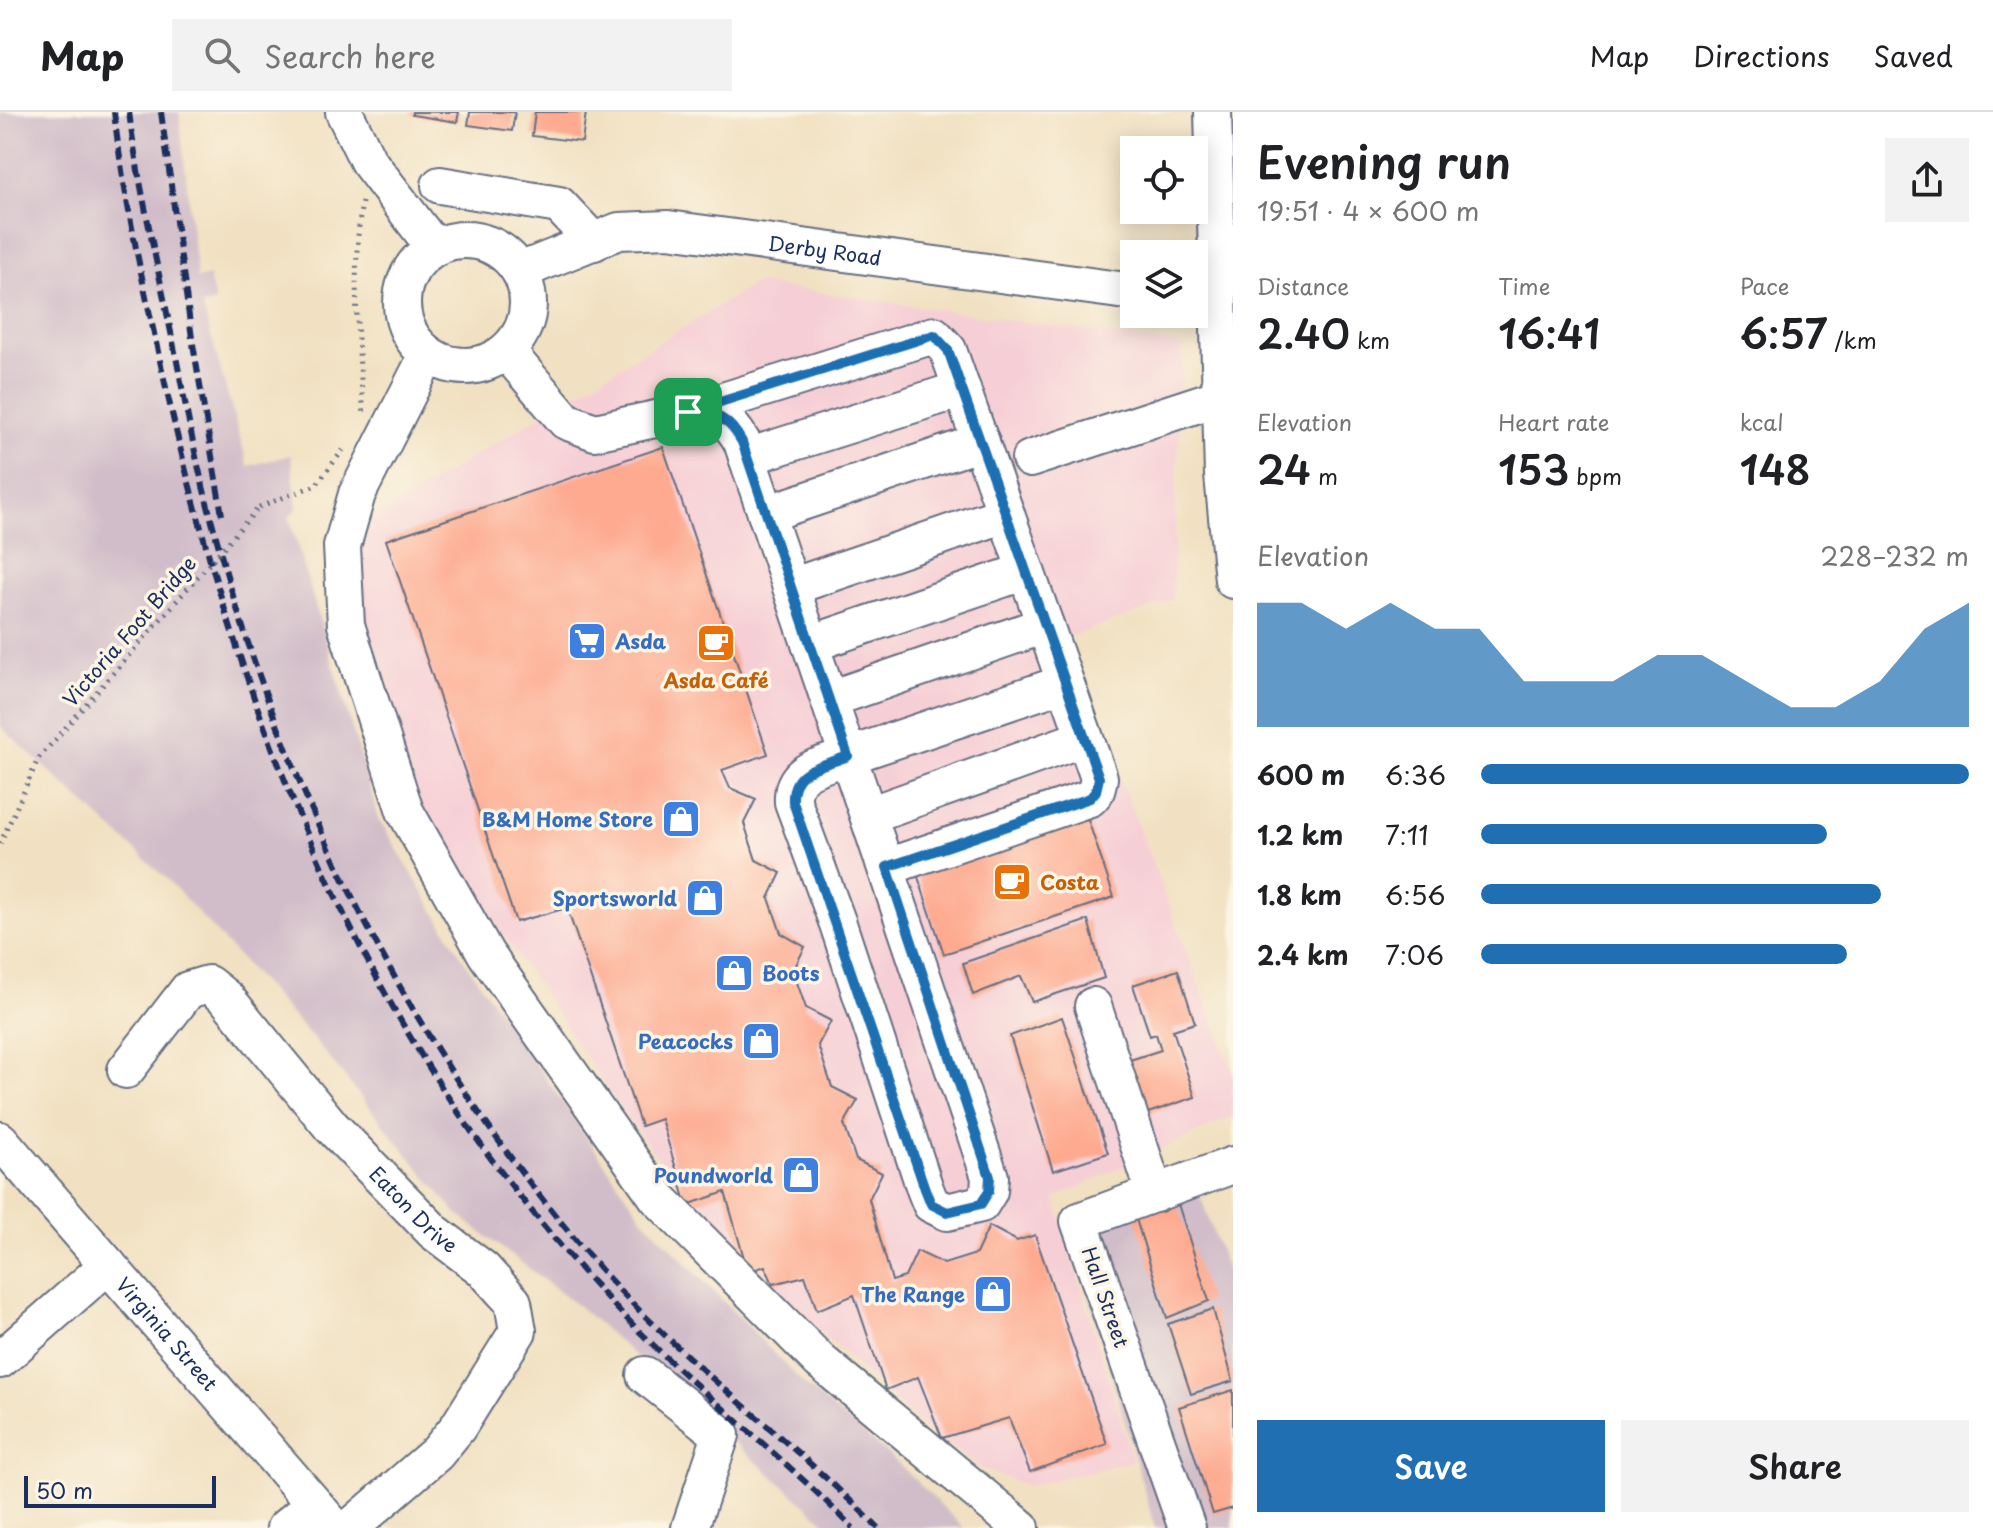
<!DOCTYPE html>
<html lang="en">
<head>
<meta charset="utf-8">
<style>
  :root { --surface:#fff; --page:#f2f2f2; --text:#202124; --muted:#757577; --line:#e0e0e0; --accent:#1f6fb2 }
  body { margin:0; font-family:"Playpen Sans",sans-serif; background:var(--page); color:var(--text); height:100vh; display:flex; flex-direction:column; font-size:30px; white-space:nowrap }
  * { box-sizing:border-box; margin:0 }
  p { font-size:26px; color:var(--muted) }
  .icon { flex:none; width:44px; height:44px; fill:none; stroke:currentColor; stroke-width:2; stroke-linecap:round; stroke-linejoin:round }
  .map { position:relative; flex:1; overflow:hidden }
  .sheet { display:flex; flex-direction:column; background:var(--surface); width:760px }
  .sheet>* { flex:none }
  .tools { position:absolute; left:1120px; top:24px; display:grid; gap:16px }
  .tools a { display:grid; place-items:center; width:88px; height:88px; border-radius:0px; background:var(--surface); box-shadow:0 4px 20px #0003; font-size:40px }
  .scale { position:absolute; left:24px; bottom:20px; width:192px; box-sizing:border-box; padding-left:8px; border:4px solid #1b2f5e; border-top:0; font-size:22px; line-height:28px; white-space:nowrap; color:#1b2f5e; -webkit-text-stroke:6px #fcf5e5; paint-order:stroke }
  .pin { position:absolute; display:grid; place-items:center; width:68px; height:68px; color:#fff; margin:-34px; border-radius:16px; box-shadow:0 4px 12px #0006 }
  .round { display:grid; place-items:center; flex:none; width:84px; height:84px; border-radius:0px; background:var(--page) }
  .summary { display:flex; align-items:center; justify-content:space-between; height:136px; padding:0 24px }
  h1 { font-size:44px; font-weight:600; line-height:60px }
  .metrics { display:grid; grid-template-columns:repeat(3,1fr); gap:12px; height:136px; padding:8px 24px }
  .metrics div { display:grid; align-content:center }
  .metrics b { font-size:40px; font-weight:600 }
  .metrics small { font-size:22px; font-weight:400 }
  .metrics p { font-size:22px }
  .chart { height:224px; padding:16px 24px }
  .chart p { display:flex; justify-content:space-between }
  .chart svg { width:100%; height:144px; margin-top:8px; fill:var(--accent); opacity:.7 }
  .button { display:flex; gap:16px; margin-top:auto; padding:16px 24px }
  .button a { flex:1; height:92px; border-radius:0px; background:var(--accent); color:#fff; font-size:32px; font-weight:600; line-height:92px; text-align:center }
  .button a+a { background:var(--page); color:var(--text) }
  ul { padding:0 24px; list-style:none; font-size:26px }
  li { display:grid; grid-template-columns:128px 96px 1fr; align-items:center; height:60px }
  li i { height:20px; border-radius:10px; background:var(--accent) }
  header { display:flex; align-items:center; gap:48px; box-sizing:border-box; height:112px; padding:0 40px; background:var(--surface); border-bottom:2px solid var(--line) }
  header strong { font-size:38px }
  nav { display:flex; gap:44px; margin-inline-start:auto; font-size:28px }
  .search { width:560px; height:72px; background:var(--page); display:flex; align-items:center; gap:20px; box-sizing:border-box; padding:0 28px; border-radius:0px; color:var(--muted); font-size:30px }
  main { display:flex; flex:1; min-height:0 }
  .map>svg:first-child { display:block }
</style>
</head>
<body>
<header>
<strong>Map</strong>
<div class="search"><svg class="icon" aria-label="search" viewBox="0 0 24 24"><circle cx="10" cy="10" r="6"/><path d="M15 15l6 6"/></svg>Search here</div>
<nav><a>Map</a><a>Directions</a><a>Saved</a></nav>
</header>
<main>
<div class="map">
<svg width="1233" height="1416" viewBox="0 0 1233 1416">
  <rect width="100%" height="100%" fill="#fcf5e5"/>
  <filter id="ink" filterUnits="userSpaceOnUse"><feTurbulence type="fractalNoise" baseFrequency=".0125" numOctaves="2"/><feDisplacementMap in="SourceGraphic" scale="16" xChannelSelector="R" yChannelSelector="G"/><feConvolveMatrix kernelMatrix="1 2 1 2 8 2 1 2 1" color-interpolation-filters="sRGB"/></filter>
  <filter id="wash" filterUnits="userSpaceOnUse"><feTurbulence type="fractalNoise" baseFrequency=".006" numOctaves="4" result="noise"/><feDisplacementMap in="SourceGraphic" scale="32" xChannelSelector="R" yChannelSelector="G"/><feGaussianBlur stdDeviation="1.8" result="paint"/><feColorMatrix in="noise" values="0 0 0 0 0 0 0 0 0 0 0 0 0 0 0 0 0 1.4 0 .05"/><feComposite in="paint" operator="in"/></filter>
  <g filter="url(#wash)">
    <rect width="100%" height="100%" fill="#f1e1c2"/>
    <polygon fill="#f6cfd6" points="756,171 1183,233 1172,488 1066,526 1233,961 1233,1004 1055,1086 1133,1349 1029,1374 982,1357 923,1315 715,1122 616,989 423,703 361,525 364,412"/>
    <g fill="#d1bdc9">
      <polygon points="0,0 179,0 197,167 209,164 215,190 202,193 248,354 291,343 297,396 289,405 379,707 463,847 643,1107 804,1272 898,1351 964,1416 832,1416 577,1193 457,1102 311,924 168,768 0,614"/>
      <polygon points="1197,1075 1233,1175 1233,1416 1155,1416 1070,1118"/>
    </g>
    <g id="blocks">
      <g fill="#fdaa90">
        <polygon points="412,0 459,0 457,10 412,3"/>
        <polygon points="470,0 515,0 512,19 468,13"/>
        <polygon points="535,0 586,0 582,30 532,24"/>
        <polygon points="663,335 768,642 722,658 730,676 756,687 744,711 756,748 781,761 769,786 781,821 805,835 793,859 806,896 831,909 818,933 832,975 858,988 844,1012 856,1048 882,1061 869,1087 892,1169 905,1165 917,1139 944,1152 976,1142 989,1114 1017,1129 1035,1123 1107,1332 1030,1360 1009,1306 942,1326 918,1265 886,1278 854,1183 817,1198 805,1164 773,1172 765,1154 748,1160 725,1080 687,1093 661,1007 641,1014 567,796 516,810 386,428"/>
        <polygon points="1087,705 1114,785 944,842 917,762"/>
        <polygon points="1088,808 1104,866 1032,890 1021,864 973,883 963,851"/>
        <polygon points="1178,858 1195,911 1173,918 1195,985 1148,1001 1130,948 1161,938 1156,922 1150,924 1133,873"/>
        <polygon points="1062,905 1108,1041 1053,1059 1010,924"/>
        <polygon points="1177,1089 1209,1189 1167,1206 1135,1104"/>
        <polygon points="1213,1197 1233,1269 1191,1282 1168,1212"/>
        <polygon points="1233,1278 1233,1396 1213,1402 1179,1295"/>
      </g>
    </g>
  </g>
  <g filter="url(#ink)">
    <use href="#blocks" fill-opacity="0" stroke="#666d81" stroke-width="2"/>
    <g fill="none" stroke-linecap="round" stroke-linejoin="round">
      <g stroke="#666d81" stroke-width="40">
        <g id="minor">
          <polyline points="344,0 368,49 434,135"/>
          <polyline points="1213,0 1223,363 1233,468"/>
          <polyline points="440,73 559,93 594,130"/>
          <circle cx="465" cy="191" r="63"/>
          <path id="s1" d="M520,159L619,119L668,117L1134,180"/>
          <polyline points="507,240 566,309 595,320 688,300 934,223 948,238 1099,666 1096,679 1090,686 887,755"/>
          <polyline points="428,242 357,382 342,434 346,513 405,699 486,842 657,1085 820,1249 1021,1416"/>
          <path d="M688,300C716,300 729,306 742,330L848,644C821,655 791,656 793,690L838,812L925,1077L931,1092L947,1100L981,1092L989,1079L990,1065L848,644L1065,571"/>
          <polyline points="747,345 962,277"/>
          <polyline points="1030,347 1220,285"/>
          <polyline points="766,402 981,330"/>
          <polyline points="791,475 1006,402"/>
          <polyline points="810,532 1026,459"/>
          <polyline points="830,587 1045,513"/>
          <polyline points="869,703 1084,626"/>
          <polyline points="1093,894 1155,1082"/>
          <path id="s2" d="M126,958L188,878L208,872L227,887L331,1014L434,1120L483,1157L513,1190L518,1219L458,1315L437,1341L350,1416"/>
          <path id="s3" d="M0,1028L335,1416"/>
          <polyline points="0,1248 108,1153"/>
          <polyline points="645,1263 721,1323 690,1416"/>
          <polyline points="285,1416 314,1392"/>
          <polyline points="1187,1416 1079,1109 1233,1053"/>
        </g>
      </g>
      <g stroke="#666d81" stroke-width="5" stroke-dasharray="2 6" stroke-linecap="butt">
        <path d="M362,90C351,160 358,232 364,303"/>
        <polyline points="259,395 316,373 343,338"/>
        <polyline points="0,732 29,668"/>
      </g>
      <use href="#minor" stroke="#fff" stroke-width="36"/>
      <g stroke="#1b2f5e" stroke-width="6" stroke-dasharray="12 6" stroke-linecap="butt">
        <path d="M114,0C123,80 140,157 157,235C219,524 317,813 495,1052C547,1121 607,1190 670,1249C731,1305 795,1357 853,1416"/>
        <path d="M129,0C138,71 155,141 169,211C179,257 187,304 197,349C266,647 402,934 605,1162C688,1255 791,1327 878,1416"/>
        <polyline points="161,0 192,226 222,403"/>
      </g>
      <polyline stroke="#666d81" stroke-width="5" stroke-dasharray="2 6" stroke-linecap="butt" points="29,668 38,647 259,395"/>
    </g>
  </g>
  <g fill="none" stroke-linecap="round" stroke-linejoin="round" filter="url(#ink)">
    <g stroke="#fff" stroke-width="16">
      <path id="route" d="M934,223L948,238L1099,666L1096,679L1090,686L887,755L990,1065L989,1079L981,1092L947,1100L931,1092L925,1077L793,690C791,656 821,655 848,644L742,330C729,306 716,300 688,300Z"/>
    </g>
    <use href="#route" stroke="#1f6fb2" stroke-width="10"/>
  </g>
  <defs>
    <g id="supermarket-square" transform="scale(2)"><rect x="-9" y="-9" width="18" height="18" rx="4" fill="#3f7fe0" stroke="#fcf5e5"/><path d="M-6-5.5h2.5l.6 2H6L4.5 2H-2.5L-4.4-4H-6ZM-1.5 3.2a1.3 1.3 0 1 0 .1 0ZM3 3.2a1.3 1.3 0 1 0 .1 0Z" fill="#fff"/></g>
    <g id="cafe-square" transform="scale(2)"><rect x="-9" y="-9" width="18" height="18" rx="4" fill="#e8710a" stroke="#fcf5e5"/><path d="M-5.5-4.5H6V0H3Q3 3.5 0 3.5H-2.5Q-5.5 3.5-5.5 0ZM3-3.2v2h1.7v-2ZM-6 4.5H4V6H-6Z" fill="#fff"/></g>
    <g id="shop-square" transform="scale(2)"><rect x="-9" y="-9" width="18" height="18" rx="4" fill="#3f7fe0" stroke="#fcf5e5"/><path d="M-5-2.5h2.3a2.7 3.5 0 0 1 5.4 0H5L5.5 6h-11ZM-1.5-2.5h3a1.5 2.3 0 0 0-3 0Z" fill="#fff"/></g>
  </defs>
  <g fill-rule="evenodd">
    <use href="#supermarket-square" x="587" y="529"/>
    <use href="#cafe-square" x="716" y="531"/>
    <use href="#shop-square" x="681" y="707"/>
    <use href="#cafe-square" x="1012" y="770"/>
    <use href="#shop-square" x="705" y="786"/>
    <use href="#shop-square" x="734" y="861"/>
    <use href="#shop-square" x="761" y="929"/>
    <use href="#shop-square" x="801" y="1063"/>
    <use href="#shop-square" x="993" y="1182"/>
  </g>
  <g text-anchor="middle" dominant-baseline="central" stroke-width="7" stroke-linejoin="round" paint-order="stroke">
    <g font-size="20" fill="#1b2f5e" stroke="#fcf5e5">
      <text stroke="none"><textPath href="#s1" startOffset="314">Derby Road</textPath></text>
      <text transform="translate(129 519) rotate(-49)">Victoria Foot Bridge</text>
      <text stroke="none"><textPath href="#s2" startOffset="428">Eaton Drive</textPath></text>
      <text transform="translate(1106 1185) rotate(71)">Hall Street</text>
      <text stroke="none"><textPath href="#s3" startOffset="256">Virginia Street</textPath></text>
    </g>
    <g font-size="20" font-weight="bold" fill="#366cbe" stroke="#fcf5e5" text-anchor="end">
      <text x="615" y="529" text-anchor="start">Asda</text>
      <text x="653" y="707">B&amp;M Home Store</text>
      <text x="677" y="786">Sportsworld</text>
      <text x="762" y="861" text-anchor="start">Boots</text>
      <text x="733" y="929">Peacocks</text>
      <text x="773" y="1063">Poundworld</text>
      <text x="965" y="1182">The Range</text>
    </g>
    <g font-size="20" font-weight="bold" fill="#c56008" stroke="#fcf5e5">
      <text x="716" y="568">Asda Café</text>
      <text x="1040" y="770" text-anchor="start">Costa</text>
    </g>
  </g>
</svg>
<div class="tools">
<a><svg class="icon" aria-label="locate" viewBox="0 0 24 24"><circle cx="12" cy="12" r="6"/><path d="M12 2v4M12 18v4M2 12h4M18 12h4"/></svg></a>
<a><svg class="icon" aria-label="layers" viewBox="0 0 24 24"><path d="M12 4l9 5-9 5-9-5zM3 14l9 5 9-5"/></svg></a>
</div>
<div class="scale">50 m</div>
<div class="pin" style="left:688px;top:300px;background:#1e9e55"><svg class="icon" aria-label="arrive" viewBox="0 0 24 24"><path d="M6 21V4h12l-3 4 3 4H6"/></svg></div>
</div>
<section class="sheet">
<div class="summary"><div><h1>Evening run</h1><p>19:51 · 4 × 600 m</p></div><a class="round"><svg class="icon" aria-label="share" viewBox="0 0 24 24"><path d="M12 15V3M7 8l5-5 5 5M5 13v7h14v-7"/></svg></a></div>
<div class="metrics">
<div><p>Distance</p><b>2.40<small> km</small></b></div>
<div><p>Time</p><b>16:41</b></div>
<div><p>Pace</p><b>6:57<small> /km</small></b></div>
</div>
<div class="metrics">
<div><p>Elevation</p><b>24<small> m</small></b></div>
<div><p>Heart rate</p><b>153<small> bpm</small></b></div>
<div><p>kcal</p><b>148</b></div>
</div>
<div class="chart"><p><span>Elevation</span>228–232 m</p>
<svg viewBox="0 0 160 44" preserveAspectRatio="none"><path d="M0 44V6L10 6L20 14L30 6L40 14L50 14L60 30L70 30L80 30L90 22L100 22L110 30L120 38L130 38L140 30L150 14L160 6V44z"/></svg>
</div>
<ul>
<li><b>600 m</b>6:36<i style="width:100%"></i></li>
<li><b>1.2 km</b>7:11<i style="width:71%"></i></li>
<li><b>1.8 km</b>6:56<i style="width:82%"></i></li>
<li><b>2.4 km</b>7:06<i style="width:75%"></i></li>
</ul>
<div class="button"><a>Save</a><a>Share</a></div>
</section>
</main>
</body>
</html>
